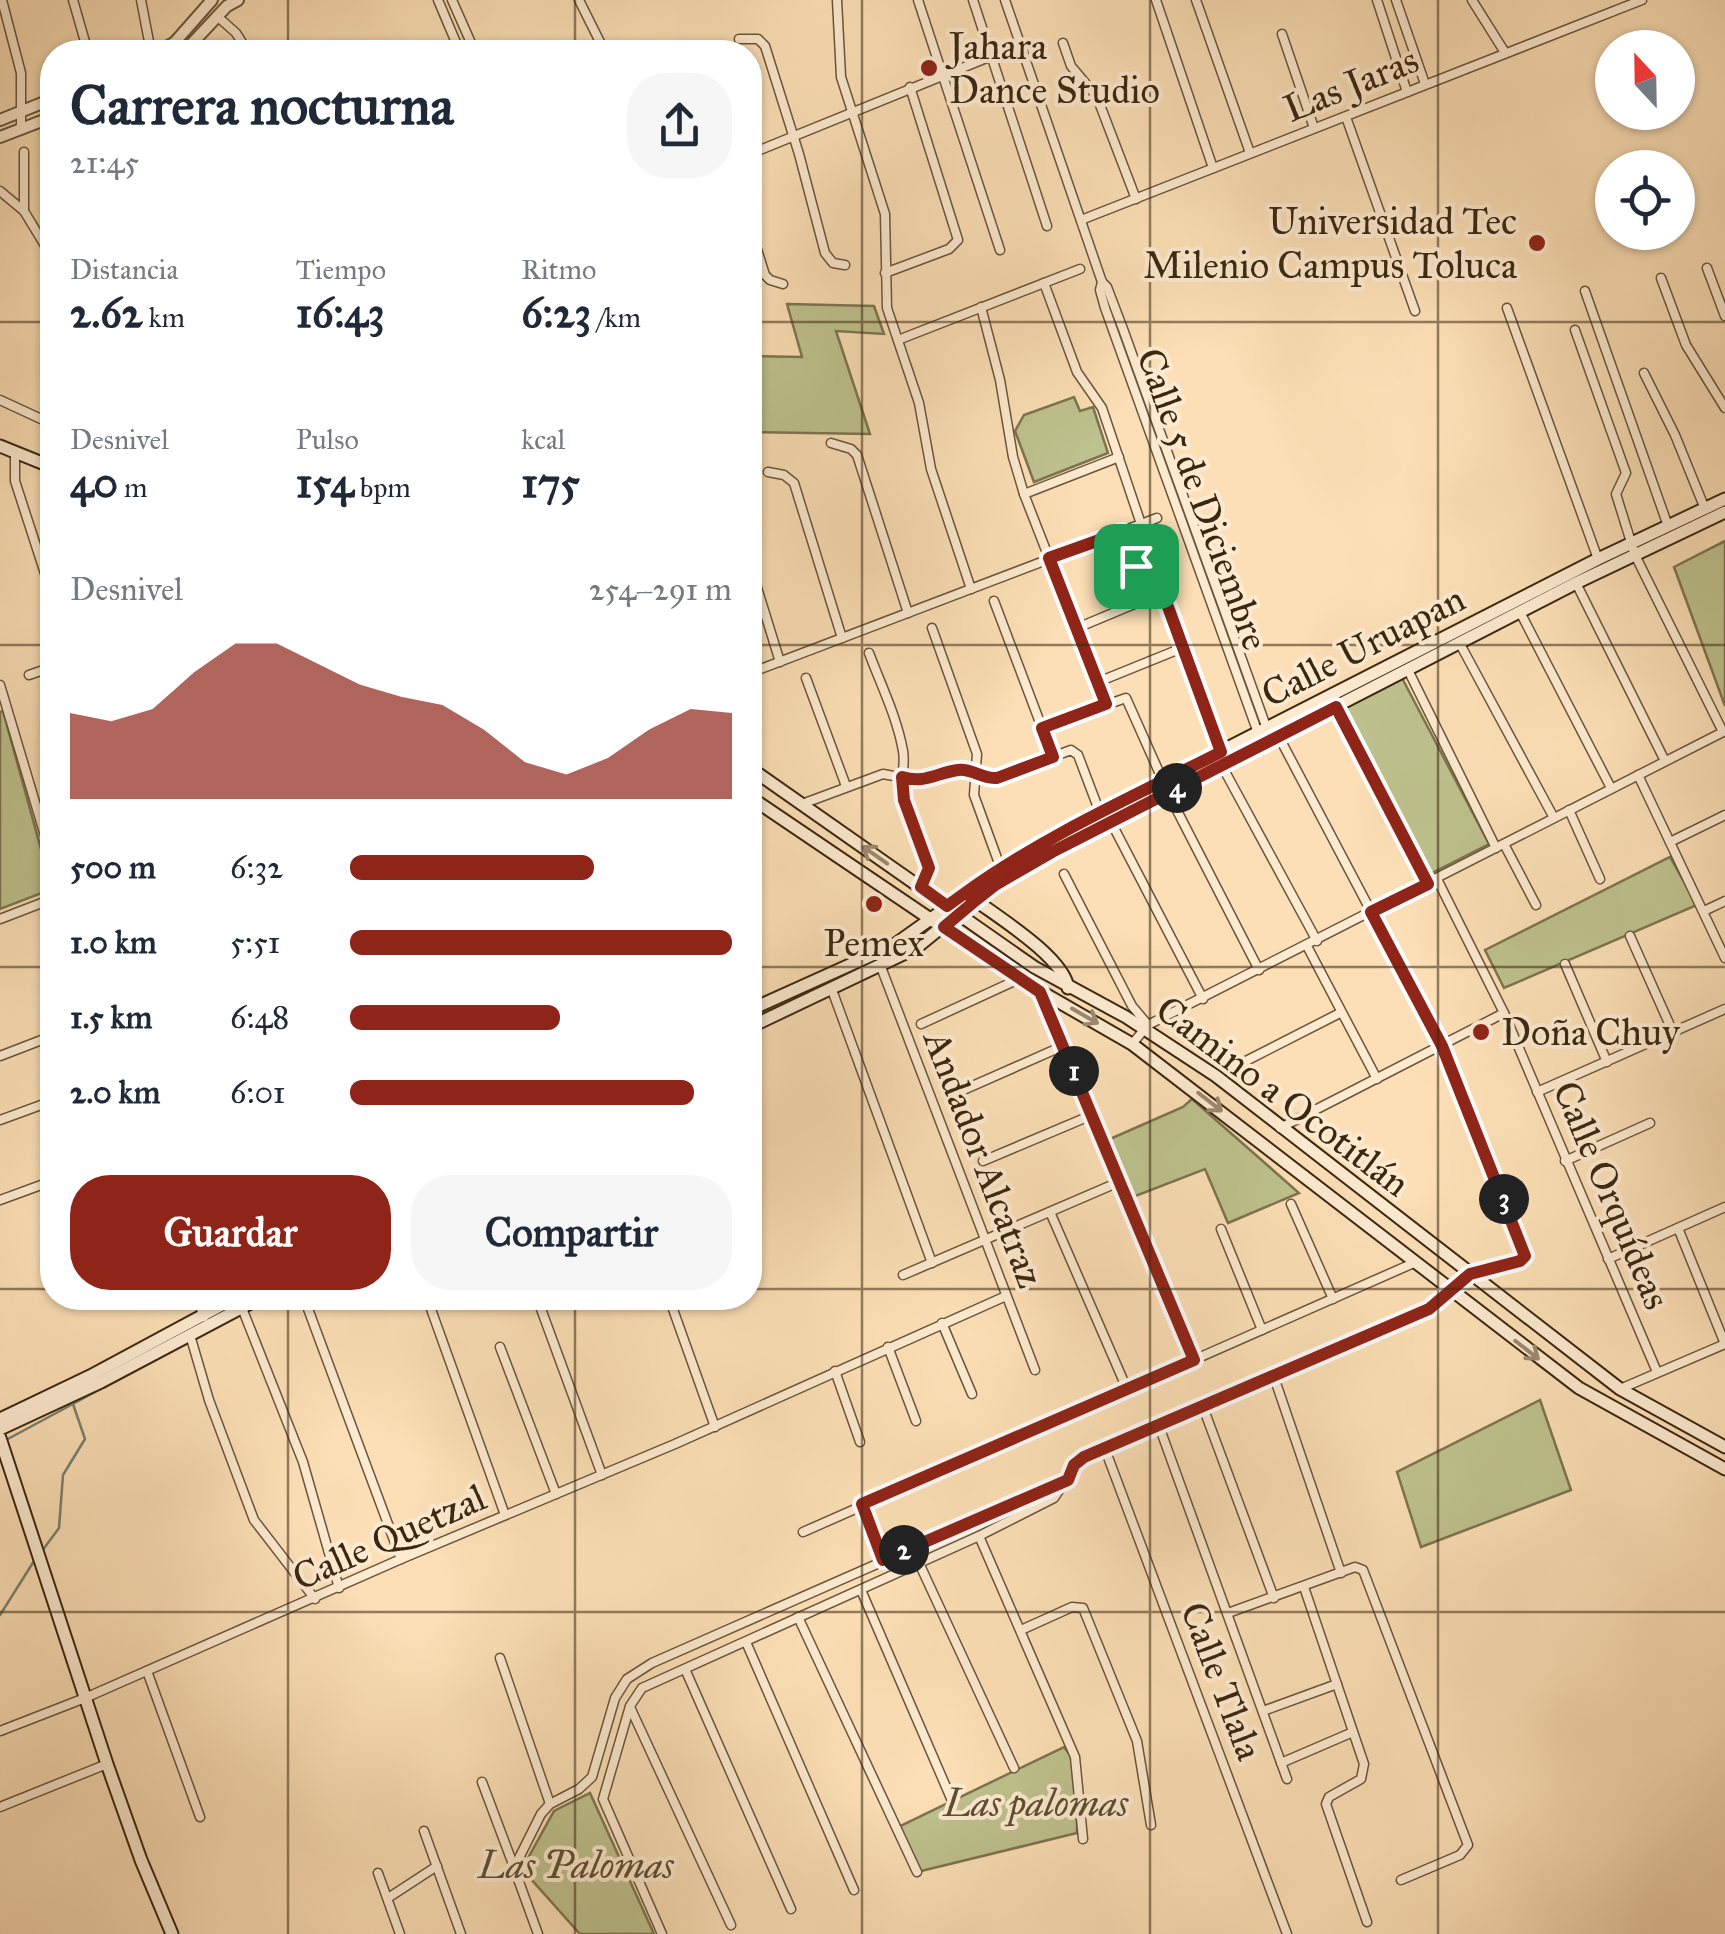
<!DOCTYPE html>
<html lang="es">
<head>
<meta charset="utf-8">
<style>
  :root { --surface:#fff; --page:#f6f6f7; --text:#1f2937; --muted:#747a83; --accent:#8f2418 }
  body { margin:0; font-family:"IM FELL Great Primer",serif; background:var(--page); color:var(--text); height:100vh; display:flex; flex-direction:column; font-size:38px; white-space:nowrap }
  * { box-sizing:border-box; margin:0 }
  p { font-size:32px; color:var(--muted) }
  .icon { flex:none; width:55px; height:55px; fill:none; stroke:currentColor; stroke-width:2; stroke-linecap:round; stroke-linejoin:round }
  .map { position:relative; flex:1; overflow:hidden }
  .drawer { position:absolute; left:40px; top:40px; width:722px; height:1270px; display:flex; flex-direction:column; background:var(--surface); border-radius:40px; box-shadow:0 2px 8px #0004 }
  .drawer>* { flex:none }
  .needle { width:65px; rotate:338deg }
  .buttons { position:absolute; left:1595px; top:30px; display:grid; gap:20px }
  .buttons a { display:grid; place-items:center; width:100px; height:100px; border-radius:50%; background:var(--surface); box-shadow:0 2px 8px #0004; font-size:50px }
  .pin { position:absolute; display:grid; place-items:center; width:85px; height:85px; color:#fff; margin:-42px; border-radius:20px; box-shadow:0 5px 15px #0006 }
  .km { position:absolute; width:50px; height:50px; margin:-25px; border-radius:50%; background:#222; color:#fff; font-size:28px; line-height:50px; text-align:center }
  .round { display:grid; place-items:center; flex:none; width:105px; height:105px; border-radius:40px; background:var(--page) }
  .head { display:flex; align-items:center; justify-content:space-between; height:170px; padding:0 30px }
  h1 { font-size:55px; font-weight:700; line-height:75px }
  .figures { display:grid; grid-template-columns:repeat(3,1fr); gap:15px; height:170px; padding:10px 30px }
  .figures div { display:grid; align-content:center }
  .figures b { font-size:42px; font-weight:700 }
  .figures small { font-size:28px; font-weight:400 }
  .figures p { font-size:28px }
  .chart { height:280px; padding:20px 30px }
  .chart p { display:flex; justify-content:space-between }
  .chart svg { width:100%; height:180px; margin-top:10px; fill:var(--accent); opacity:.7 }
  .button { display:flex; gap:20px; margin-top:auto; padding:20px 30px }
  .button a { flex:1; height:115px; border-radius:40px; background:var(--accent); color:#fff; font-size:40px; font-weight:700; line-height:115px; text-align:center }
  .button a+a { background:var(--page); color:var(--text) }
  ul { padding:0 30px; list-style:none; font-size:32px }
  li { display:grid; grid-template-columns:160px 120px 1fr; align-items:center; height:75px }
  li i { height:25px; border-radius:12px; background:var(--accent) }
  .map>svg:first-child { display:block }
</style>
</head>
<body>
<div class="map">
<svg width="1725" height="1934" viewBox="0 0 1725 1934">
  <rect width="100%" height="100%" fill="#fcdfb6"/>
  <filter id="stains"><feTurbulence type="fractalNoise" baseFrequency=".002" numOctaves="4"/><feColorMatrix values="0 0 0 0 .2 0 0 0 0 .09 0 0 0 0 .02 0 0 0 .5 -.17"/></filter>
  <radialGradient id="worn" r=".72"><stop offset=".6" stop-color="#630" stop-opacity="0"/><stop offset="1" stop-color="#630" stop-opacity=".3"/></radialGradient>
  <g fill="#bec28e" stroke="#7c744f" stroke-width="2.5">
    <polygon points="787,304 874,306 884,334 836,331 870,434 750,432 750,356 802,357"/>
    <polygon points="1074,397 1080,411 1093,407 1108,453 1034,482 1015,431 1024,415"/>
    <polygon points="1725,541 1725,706 1674,567"/>
    <polygon points="1402,678 1489,844 1430,874 1344,708"/>
    <polygon points="3,711 52,889 0,909 0,712"/>
    <polygon points="1670,857 1697,905 1504,988 1485,950"/>
    <polygon points="1192,1099 1299,1193 1228,1223 1205,1169 1133,1197 1110,1139 1183,1107"/>
    <polygon points="1540,1400 1571,1490 1421,1547 1397,1472"/>
    <polygon points="1064,1747 1077,1764 1077,1833 917,1872 896,1828"/>
    <polygon points="590,1793 654,1934 580,1934 522,1869 554,1811"/>
  </g>
  <g fill="none" stroke-linecap="round" stroke-linejoin="round">
    <g stroke="#778071" stroke-width="2.5">
      <polyline points="750,1019 790,1002"/>
      <polyline points="6,1440 162,1356"/>
      <polyline points="42,1551 59,1528 63,1475 85,1439 73,1404"/>
      <polyline points="0,1615 34,1561"/>
    </g>
    <g stroke="#6b553a" stroke-width="11">
      <g id="minor">
        <polyline points="2,0 21,73 21,129"/>
        <polyline points="73,0 88,52"/>
        <polyline points="141,0 151,52"/>
        <polyline points="438,0 460,52"/>
        <polyline points="452,0 475,52"/>
        <polyline points="579,0 605,52"/>
        <polyline points="837,0 841,77 885,214 887,308 919,403 931,469 971,589"/>
        <polyline points="918,0 1000,250"/>
        <polyline points="973,0 1047,226"/>
        <polyline points="1005,0 1102,282 1107,287 1123,329 1267,729"/>
        <polyline points="1156,0 1213,168"/>
        <polyline points="1196,0 1250,153"/>
        <polyline points="1377,0 1407,92"/>
        <polyline points="1396,0 1425,84"/>
        <polyline points="1472,0 1504,51"/>
        <polyline points="217,16 236,33 248,52"/>
        <polyline points="1282,34 1314,128"/>
        <polyline points="739,39 758,39 765,46 799,154 825,253 833,263 845,265"/>
        <polyline points="1063,43 1071,66 1097,97 1136,199"/>
        <polyline points="1346,117 1415,311"/>
        <polyline points="750,154 1021,44"/>
        <polyline points="0,191 24,211 52,257"/>
        <polyline points="24,211 24,152"/>
        <polyline points="1081,220 1642,0"/>
        <polyline points="750,227 765,275 770,280 783,284"/>
        <polyline points="1707,268 1725,316"/>
        <polyline points="885,273 949,249 958,240 910,87"/>
        <polyline points="1661,278 1686,345 1725,408"/>
        <polyline points="1102,282 1100,290 1105,308 1258,733"/>
        <polyline points="1044,283 1077,372 1102,408 1141,524"/>
        <polyline points="1585,291 1668,526"/>
        <polyline points="981,307 1000,380 1013,457 1024,494 1106,704"/>
        <polyline points="1507,308 1598,559"/>
        <polyline points="898,340 1080,269"/>
        <polyline points="1644,373 1675,435 1705,509"/>
        <polyline points="0,400 52,424"/>
        <polyline points="831,443 851,449 857,455 908,613"/>
        <polyline points="15,452 15,481 52,595"/>
        <polyline points="768,472 784,475 794,483 842,638"/>
        <polyline points="1024,494 1119,457"/>
        <polyline points="1122,532 1144,583 1167,604 1221,752"/>
        <polyline points="750,565 780,662"/>
        <polyline points="1576,583 1665,761"/>
        <polyline points="994,601 1053,757"/>
        <polyline points="1520,612 1611,788"/>
        <polyline points="932,628 977,754 974,795 1001,869"/>
        <polyline points="1077,628 1156,595"/>
        <polyline points="1460,644 1554,818"/>
        <path d="M869,653C881,685 897,717 903,751C906,767 899,782 903,798C912,829 939,856 921,887"/>
        <polyline points="1408,670 1496,848"/>
        <polyline points="750,673 1157,518"/>
        <polyline points="29,675 52,667"/>
        <polyline points="806,678 846,786"/>
        <polyline points="1098,682 1182,648"/>
        <polyline points="0,685 52,859"/>
        <polyline points="1336,707 1428,884"/>
        <polyline points="1042,727 1126,698 1163,781"/>
        <polyline points="1222,766 1317,941"/>
        <polyline points="1638,775 1725,958"/>
        <polyline points="1168,793 1259,970"/>
        <polyline points="802,804 883,774 920,781 961,769 988,779 997,778 1071,750 1078,755 1100,813"/>
        <polyline points="1569,810 1600,879"/>
        <polyline points="1111,822 1203,999"/>
        <polyline points="1670,842 1725,815"/>
        <polyline points="1504,844 1536,905"/>
        <polyline points="1064,874 1132,1006 1148,1025"/>
        <polyline points="1437,879 1504,1013 1657,1372"/>
        <polyline points="1704,911 1725,901"/>
        <polyline points="0,919 52,899"/>
        <polyline points="1630,936 1672,1030"/>
        <polyline points="1307,946 1377,1079"/>
        <polyline points="1565,964 1607,1062"/>
        <polyline points="881,967 1035,1370"/>
        <polyline points="750,982 759,1006"/>
        <polyline points="832,990 932,1263"/>
        <polyline points="1040,992 1194,1360"/>
        <polyline points="921,1024 1019,979"/>
        <polyline points="1132,1044 1148,1025 1723,732 1635,555 1616,494 1626,473 1575,330"/>
        <polyline points="0,1056 52,1036"/>
        <polyline points="1240,1064 1340,1013"/>
        <polyline points="1537,1092 1725,1009"/>
        <polyline points="952,1095 1063,1046"/>
        <polyline points="0,1120 52,1101"/>
        <polyline points="1280,1128 1504,1013"/>
        <polyline points="983,1161 1092,1115"/>
        <polyline points="1565,1161 1650,1123"/>
        <polyline points="0,1200 52,1181"/>
        <polyline points="1291,1204 1333,1299"/>
        <polyline points="1050,1212 1127,1389"/>
        <polyline points="1678,1228 1725,1344"/>
        <polyline points="1221,1229 1262,1330"/>
        <polyline points="1608,1259 1725,1207"/>
        <polyline points="903,1275 1119,1182"/>
        <polyline points="197,1298 204,1317"/>
        <polyline points="304,1298 401,1559"/>
        <polyline points="427,1298 505,1515"/>
        <polyline points="537,1298 602,1475"/>
        <polyline points="669,1298 715,1427"/>
        <polyline points="242,1308 303,1462 339,1588"/>
        <polyline points="942,1323 972,1394"/>
        <polyline points="190,1335 209,1400 254,1520 315,1599"/>
        <polyline points="500,1347 556,1494"/>
        <polyline points="888,1347 916,1421"/>
        <polyline points="835,1371 860,1442"/>
        <polyline points="1274,1377 1341,1573"/>
        <polyline points="1620,1389 1725,1344"/>
        <polyline points="1203,1407 1274,1598"/>
        <polyline points="1159,1426 1287,1779"/>
        <polyline points="1105,1449 1287,1934"/>
        <polyline points="862,1504 883,1560"/>
        <polyline points="803,1532 1416,1262"/>
        <polyline points="979,1536 1075,1757 1083,1839"/>
        <polyline points="919,1563 1014,1768"/>
        <polyline points="1304,1587 1364,1764 1361,1779 1329,1797 1326,1804 1367,1922"/>
        <polyline points="861,1590 953,1803"/>
        <polyline points="1228,1613 1355,1567 1363,1570 1468,1845 1460,1855 1401,1880"/>
        <polyline points="798,1617 917,1872"/>
        <polyline points="1021,1630 1072,1607 1083,1608 1137,1741 1151,1825"/>
        <polyline points="746,1642 854,1890"/>
        <polyline points="500,1658 550,1804"/>
        <polyline points="685,1669 791,1909"/>
        <polyline points="147,1671 200,1817"/>
        <polyline points="630,1707 731,1925"/>
        <polyline points="1263,1711 1337,1684"/>
        <polyline points="0,1731 85,1698 401,1559 675,1444 1006,1296"/>
        <polyline points="1281,1763 1353,1732"/>
        <polyline points="482,1782 514,1867"/>
        <polyline points="0,1807 107,1764"/>
        <polyline points="424,1831 461,1934"/>
        <polyline points="378,1873 400,1934"/>
        <polyline points="388,1898 437,1866"/>
        <polyline points="538,1934 514,1868 541,1814 550,1804 579,1789 592,1777 615,1698 627,1679 652,1663 1068,1480"/>
        <polyline points="662,1934 603,1799 630,1706 642,1688 979,1536 1054,1498 1080,1459 1429,1309 1469,1274 1520,1261 1525,1256 1442,1046 1279,737"/>
      </g>
    </g>
    <g stroke="#6b553a" stroke-width="14">
      <g id="tertiary">
        <polyline points="158,52 175,42 212,0"/>
        <polyline points="184,52 227,6 238,0"/>
        <polyline points="0,120 52,99"/>
        <polyline points="0,137 52,117"/>
      </g>
    </g>
    <g stroke="#3b2710" stroke-width="15">
      <g id="secondary">
        <polyline points="0,446 52,467"/>
        <polyline points="750,768 1034,967 1126,1017 1216,1076 1620,1389 1725,1447"/>
        <polyline points="750,797 1019,979 1132,1044 1579,1388 1725,1469"/>
        <path d="M971,897C996,916 1064,957 1068,988"/>
        <polyline points="750,1010 894,945 1001,869 1100,813 1598,559 1725,499"/>
        <polyline points="750,1027 916,948 986,891 1052,852 1576,583 1725,512"/>
        <polyline points="0,1419 90,1376 235,1298"/>
        <polyline points="0,1429 101,1382 260,1298"/>
        <polyline points="0,1438 107,1764 141,1860 172,1934"/>
      </g>
    </g>
    <use href="#minor" stroke="#fdead0" stroke-width="8"/>
    <use href="#tertiary" stroke="#fdead0" stroke-width="10"/>
    <use href="#secondary" stroke="#fdead0" stroke-width="11"/>
  </g>
  <defs><path id="oneway-shaft" d="M-6 0H5M1.5-3L5.5 0L1.5 3" fill="none" stroke-width="1.6" stroke-linecap="round" stroke-linejoin="round" transform="scale(2.5)"/></defs>
  <g stroke="#9c8870">
    <use href="#oneway-shaft" transform="translate(875 855) rotate(-145)"/>
    <use href="#oneway-shaft" transform="translate(1085 1016) rotate(30)"/>
    <use href="#oneway-shaft" transform="translate(1210 1102) rotate(38)"/>
    <use href="#oneway-shaft" transform="translate(1527 1350) rotate(38)"/>
  </g>
  <g fill="none" stroke-linecap="round" stroke-linejoin="round">
    <g stroke="#fff" stroke-width="20">
      <path id="route" d="M1136,566L1144,582L1167,604L1221,752C1134,796 1044,836 965,893L976,900L944,927L1040,992L1194,1360L862,1504L883,1560L1068,1480L1074,1465L1084,1457L1429,1309L1470,1274L1520,1261L1525,1256L1442,1046L1371,912L1428,884L1336,707L1052,852L995,885L976,900L965,893L947,906L921,887L929,868L904,800L902,777C925,784 936,773 958,770C971,768 983,779 997,778L1053,757L1042,728L1106,704L1049,558L1122,532L1136,566"/>
    </g>
    <use href="#route" stroke="#8f2418" stroke-width="12"/>
  </g>
  <path fill="none" stroke="#3b2710" stroke-width="2.5" stroke-opacity="0.55" d="M288,0V52M575,0V52M862,0V1934M1150,0V1934M1438,0V1934M0,322H52M750,322H1725M0,645H52M750,645H1725M0,967H52M750,967H1725M0,1289H52M750,1289H1725M288,1298V1934M575,1298V1934M0,1612H1725"/>
  <g fill="#8f2418" stroke="#fdead0" stroke-width="4">
    <circle cx="929" cy="68" r="10"/>
    <circle cx="1537" cy="243" r="10"/>
    <circle cx="874" cy="904" r="10"/>
    <circle cx="1481" cy="1032" r="10"/>
  </g>
  <g text-anchor="middle" dominant-baseline="central" stroke-width="8" stroke-linejoin="round" paint-order="stroke">
    <g font-size="38" fill="#3b2710" stroke="#fdead0" text-anchor="start">
      <text x="949" y="46">Jahara<tspan x="949" dy="44">Dance Studio</tspan></text>
      <text x="1517" y="221" text-anchor="end">Universidad Tec<tspan x="1517" dy="44">Milenio Campus Toluca</tspan></text>
      <text x="874" y="943" text-anchor="middle">Pemex</text>
      <text x="1501" y="1032">Doña Chuy</text>
    </g>
    <g font-size="38" fill="#3b2710" stroke="#fdead0">
      <text transform="translate(1351 84) rotate(-22)">Las Jaras</text>
      <text transform="translate(1203 499) rotate(70)">Calle 5 de Diciembre</text>
      <text transform="translate(1363 646) rotate(-27)">Calle Uruapan</text>
      <text transform="translate(1283 1096) rotate(37)">Camino a Ocotitlán</text>
      <text transform="translate(984 1159) rotate(69)">Andador Alcatraz</text>
      <text transform="translate(1612 1195) rotate(67)">Calle Orquídeas</text>
      <text transform="translate(389 1537) rotate(-24)">Calle Quetzal</text>
      <text transform="translate(1222 1681) rotate(69)">Calle Tlala</text>
    </g>
    <g font-size="38" font-style="italic" fill="#5c4e30" stroke="#fdead0">
      <text x="1036" y="1803">Las palomas</text>
      <text x="576" y="1865">Las Palomas</text>
    </g>
  </g>
  <rect width="100%" height="100%" filter="url(#stains)"/>
  <rect width="100%" height="100%" fill="url(#worn)"/>
</svg>
<div class="buttons">
<a><svg class="needle" viewBox="-14 -14 28 28"><path d="M0-13l5 13h-10z" fill="#e53935"/><path d="M0 13l5-13h-10z" fill="#747a83"/></svg></a>
<a><svg class="icon" aria-label="locate" viewBox="0 0 24 24"><circle cx="12" cy="12" r="6"/><path d="M12 2v4M12 18v4M2 12h4M18 12h4"/></svg></a>
</div>
<div class="pin" style="left:1136px;top:566px;background:#1e9e55"><svg class="icon" aria-label="arrive" viewBox="0 0 24 24"><path d="M6 21V4h12l-3 4 3 4H6"/></svg></div>
<b class="km" style="left:1074px;top:1071px">1</b>
<b class="km" style="left:904px;top:1550px">2</b>
<b class="km" style="left:1504px;top:1199px">3</b>
<b class="km" style="left:1177px;top:788px">4</b>
<section class="drawer">
<div class="head"><div><h1>Carrera nocturna</h1><p>21:45</p></div><a class="round"><svg class="icon" aria-label="share" viewBox="0 0 24 24"><path d="M12 15V3M7 8l5-5 5 5M5 13v7h14v-7"/></svg></a></div>
<div class="figures">
<div><p>Distancia</p><b>2.62<small> km</small></b></div>
<div><p>Tiempo</p><b>16:43</b></div>
<div><p>Ritmo</p><b>6:23<small> /km</small></b></div>
</div>
<div class="figures">
<div><p>Desnivel</p><b>40<small> m</small></b></div>
<div><p>Pulso</p><b>154<small> bpm</small></b></div>
<div><p>kcal</p><b>175</b></div>
</div>
<div class="chart"><p><span>Desnivel</span>254–291 m</p>
<svg viewBox="0 0 160 44" preserveAspectRatio="none"><path d="M0 44V23L10 25L20 22L30 13L40 6L50 6L60 11L70 16L80 19L90 21L100 27L110 35L120 38L130 34L140 27L150 22L160 23V44z"/></svg>
</div>
<ul>
<li><b>500 m</b>6:32<i style="width:64%"></i></li>
<li><b>1.0 km</b>5:51<i style="width:100%"></i></li>
<li><b>1.5 km</b>6:48<i style="width:55%"></i></li>
<li><b>2.0 km</b>6:01<i style="width:90%"></i></li>
</ul>
<div class="button"><a>Guardar</a><a>Compartir</a></div>
</section>
</div>
</body>
</html>
